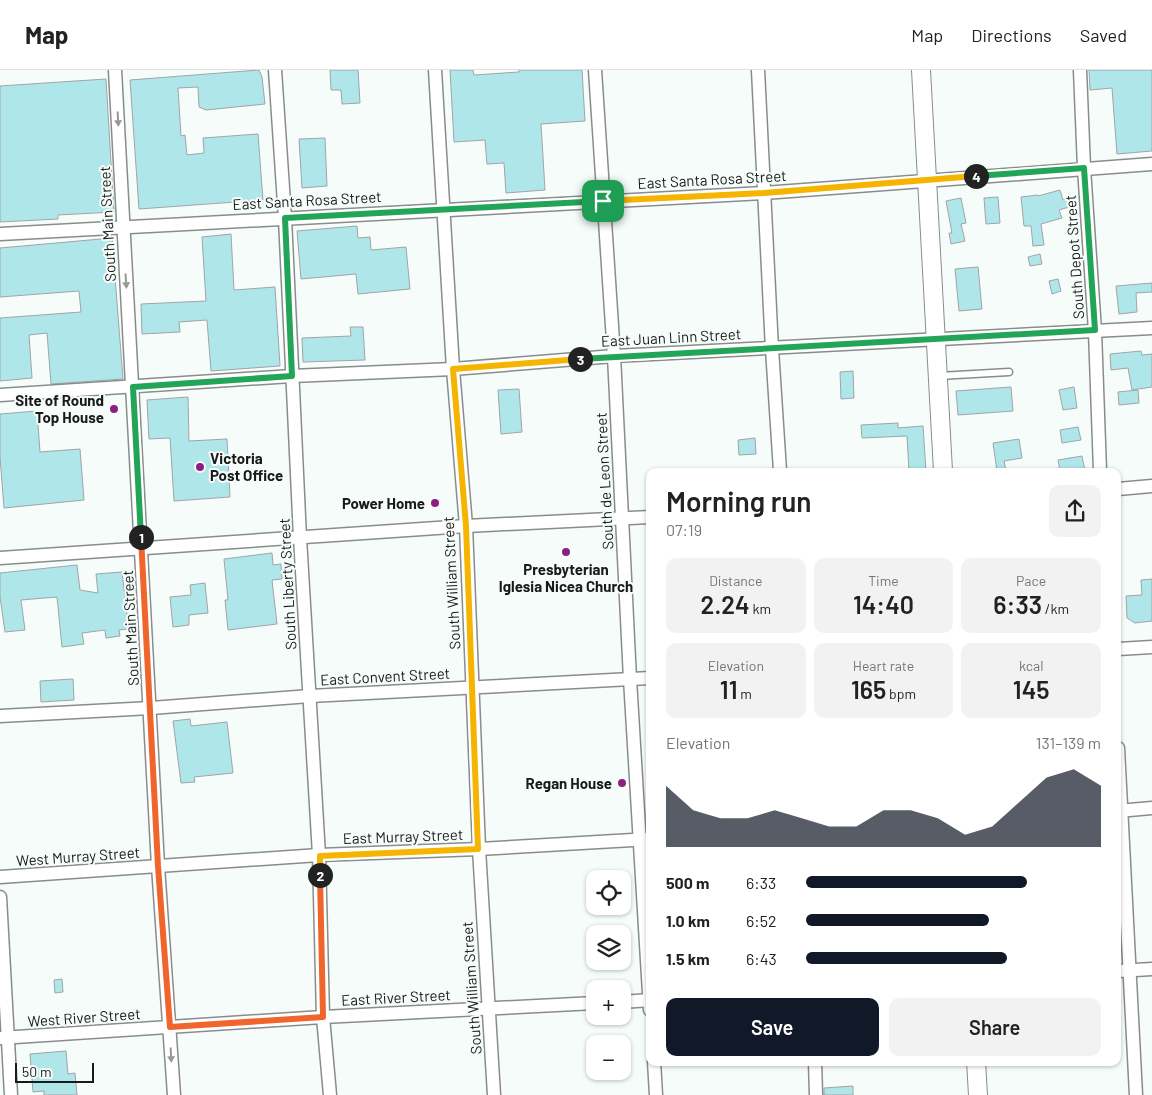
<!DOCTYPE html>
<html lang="en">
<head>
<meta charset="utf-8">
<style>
  :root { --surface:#fff; --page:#f2f2f2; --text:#222; --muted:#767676; --line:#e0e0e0; --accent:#111827 }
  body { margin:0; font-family:Barlow,sans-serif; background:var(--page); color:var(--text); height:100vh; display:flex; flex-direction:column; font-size:19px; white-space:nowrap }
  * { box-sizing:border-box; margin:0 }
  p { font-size:16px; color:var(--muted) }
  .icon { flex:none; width:28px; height:28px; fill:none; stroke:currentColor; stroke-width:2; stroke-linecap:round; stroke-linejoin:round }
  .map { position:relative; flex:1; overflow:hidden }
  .panel { position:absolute; left:646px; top:398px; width:475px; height:598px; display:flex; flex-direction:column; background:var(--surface); border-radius:10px; box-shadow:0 1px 4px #0004 }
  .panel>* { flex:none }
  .controls { position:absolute; left:586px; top:800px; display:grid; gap:10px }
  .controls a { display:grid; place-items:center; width:45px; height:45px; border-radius:10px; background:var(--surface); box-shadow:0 1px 4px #0004; font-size:25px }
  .scale { position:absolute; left:15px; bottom:12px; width:79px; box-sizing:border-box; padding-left:5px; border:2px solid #191b1a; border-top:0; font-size:14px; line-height:18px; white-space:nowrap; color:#191b1a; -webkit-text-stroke:4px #f6fcf9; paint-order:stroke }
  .pin { position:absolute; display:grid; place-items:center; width:42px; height:42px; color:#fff; margin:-21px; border-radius:10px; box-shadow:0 2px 8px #0006 }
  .km { position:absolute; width:25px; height:25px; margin:-12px; border-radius:50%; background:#222; color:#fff; font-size:14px; line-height:25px; text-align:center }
  .round { display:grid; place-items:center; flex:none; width:52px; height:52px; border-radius:10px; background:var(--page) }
  .head { display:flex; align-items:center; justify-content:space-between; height:85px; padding:0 20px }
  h1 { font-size:28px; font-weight:600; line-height:38px }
  .figures { display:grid; grid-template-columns:repeat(3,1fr); gap:8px; height:85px; padding:5px 20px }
  .figures div { display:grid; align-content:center; border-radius:10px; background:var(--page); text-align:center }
  .figures b { font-size:25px; font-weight:600 }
  .figures small { font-size:14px; font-weight:400 }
  .figures p { font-size:14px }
  .chart { height:140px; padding:10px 20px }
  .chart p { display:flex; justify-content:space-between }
  .chart svg { width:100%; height:90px; margin-top:5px; fill:var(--accent); opacity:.7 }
  .button { display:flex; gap:10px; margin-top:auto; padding:10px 20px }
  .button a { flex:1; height:58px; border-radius:10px; background:var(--accent); color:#fff; font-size:20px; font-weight:600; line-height:58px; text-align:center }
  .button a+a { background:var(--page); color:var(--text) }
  ul { padding:0 20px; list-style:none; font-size:16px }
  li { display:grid; grid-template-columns:80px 60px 1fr; align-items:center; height:38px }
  li i { height:12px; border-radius:6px; background:var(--accent) }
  header { display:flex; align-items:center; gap:30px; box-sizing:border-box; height:70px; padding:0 25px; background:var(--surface); border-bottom:1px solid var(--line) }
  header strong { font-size:24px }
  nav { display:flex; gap:28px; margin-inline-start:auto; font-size:18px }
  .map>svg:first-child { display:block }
</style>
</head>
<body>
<header>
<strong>Map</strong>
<nav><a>Map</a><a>Directions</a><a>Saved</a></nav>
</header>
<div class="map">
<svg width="1152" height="1025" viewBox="0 0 1152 1025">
  <rect width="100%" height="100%" fill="#f6fcf9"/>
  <g fill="#afe6ea" stroke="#a0a5a6">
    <polygon points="259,0 262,7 265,34 206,40 199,37 198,17 178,18 181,66 185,65 187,85 204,83 203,68 258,64 263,130 139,139 130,10"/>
    <polygon points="330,0 358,0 360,33 342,34 341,20 331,20"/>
    <polygon points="450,0 473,0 474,5 519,2 519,0 582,0 585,51 541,54 545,120 506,123 504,93 487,94 485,70 454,72"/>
    <polygon points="1089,0 1152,0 1152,81 1117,84 1112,18 1090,20"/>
    <polygon points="106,9 114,142 58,145 58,149 0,152 0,16"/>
    <polygon points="325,68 327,116 302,118 299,69"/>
    <polygon points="1060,120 1063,130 1067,129 1069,137 1059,140 1062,148 1041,154 1044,175 1033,176 1031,156 1024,156 1021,127 1038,125 1038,126"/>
    <polygon points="998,127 1000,153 986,154 984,128"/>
    <polygon points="961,128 966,153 961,154 965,171 951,174 949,163 952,163 946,131"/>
    <polygon points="357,156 358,168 370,167 371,180 406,177 410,219 358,224 356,204 301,209 297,161"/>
    <polygon points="231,164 234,220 275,217 280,296 211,301 207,250 179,252 180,262 142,264 141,234 206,231 202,167"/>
    <polygon points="112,168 123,309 51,314 47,263 29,265 32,308 0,311 0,248 81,242 79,221 0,227 0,178"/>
    <polygon points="1040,184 1042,194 1030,196 1028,187"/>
    <polygon points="978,197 982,239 959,241 955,199"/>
    <polygon points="1058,209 1061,221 1052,224 1049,211"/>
    <polygon points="1152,213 1152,222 1136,223 1137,242 1119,244 1116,216"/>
    <polygon points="350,257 363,257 365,290 303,292 302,268 351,266"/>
    <polygon points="1141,281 1142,285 1152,284 1152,317 1132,320 1128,298 1111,300 1110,284"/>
    <polygon points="853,301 854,328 841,329 840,302"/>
    <polygon points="1011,317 1013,341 958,345 956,321"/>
    <polygon points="1074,317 1077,338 1063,340 1059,320"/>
    <polygon points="519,319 522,362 501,364 498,320"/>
    <polygon points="1138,320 1139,333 1119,335 1118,322"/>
    <polygon points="188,327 189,371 227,369 230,427 174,431 170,368 149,369 147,330"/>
    <polygon points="37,341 40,382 80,379 84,430 4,438 0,387 0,344"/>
    <polygon points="898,353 898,358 923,356 926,401 909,401 907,366 862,368 861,355"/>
    <polygon points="1078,357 1081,370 1062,373 1060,360"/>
    <polygon points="755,368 756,384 739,385 738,370"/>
    <polygon points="1019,369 1022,388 1004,391 1006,401 997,401 993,373"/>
    <polygon points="1082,386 1085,401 1060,401 1058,390"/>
    <polygon points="272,483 273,495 281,494 282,509 272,510 277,554 228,560 225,530 228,530 224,489"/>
    <polygon points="77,495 80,520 98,523 96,504 122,502 129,559 119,560 120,566 106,568 105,560 82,563 84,574 62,577 57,527 21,530 25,560 5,562 0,527 0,503"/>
    <polygon points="1152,509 1152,551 1135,553 1127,548 1126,526 1142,525 1141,510"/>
    <polygon points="205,513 208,543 189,545 189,555 173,557 170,527 191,525 190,515"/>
    <polygon points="73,609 74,630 41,632 40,611"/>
    <polygon points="190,649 191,656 227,652 233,703 194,707 195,712 181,713 173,651"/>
    <polygon points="62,909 63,922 55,923 54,910"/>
    <polygon points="66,981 68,1004 75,1003 77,1025 44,1025 44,1021 33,1022 30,984"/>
    <polygon points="853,1016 853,1025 824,1025 824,1018"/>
  </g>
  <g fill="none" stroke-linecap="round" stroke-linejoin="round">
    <g stroke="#888d8b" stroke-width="9">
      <polyline id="lane" points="939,306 1009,302"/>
    </g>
    <g stroke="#888d8b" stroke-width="15">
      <g id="street">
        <polyline points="115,0 158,796 174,1025"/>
        <polyline points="275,0 285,148 300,468 319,785 323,947 330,1025"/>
        <polyline points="435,0 453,299 466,456 479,779 494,1025"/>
        <polyline points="595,0 614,286 630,609 650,940"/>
        <polyline points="758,0 772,279 780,401"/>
        <polyline points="1080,0 1084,98 1095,261 1100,401"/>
        <polyline points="0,164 764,123 1152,94"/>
        <polyline points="0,325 292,306 453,299 614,286 1152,258"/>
        <polyline points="1118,419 1152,416"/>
        <polyline points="0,488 466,456 650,447"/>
        <polyline points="1118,579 1152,577"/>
        <polyline points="0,646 151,638 310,626 650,608"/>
        <polyline points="1118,678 1136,1025"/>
        <polyline points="1118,741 1152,738"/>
        <polyline points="0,807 319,785 479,779 650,769"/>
        <polyline points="0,827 11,1025"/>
        <polyline points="1118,901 1152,899"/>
        <polyline points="622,932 650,930"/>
        <polyline points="0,968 323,947 595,933"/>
        <polyline points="654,991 656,1025"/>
        <polyline points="815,991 816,1025"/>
      </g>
    </g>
    <g stroke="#888d8b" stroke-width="20">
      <g id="secondary">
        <polyline points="921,0 943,401"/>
        <polyline points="976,991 978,1025"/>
      </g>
    </g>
    <use href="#lane" stroke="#fff" stroke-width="6"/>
    <use href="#street" stroke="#fff" stroke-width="12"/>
    <use href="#secondary" stroke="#fff" stroke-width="18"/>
  </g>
  <defs><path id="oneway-solid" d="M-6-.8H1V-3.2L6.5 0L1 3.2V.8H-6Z" transform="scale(1.25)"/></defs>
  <g fill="#989898">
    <use href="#oneway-solid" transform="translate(118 49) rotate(87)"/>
    <use href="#oneway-solid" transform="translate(126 211) rotate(86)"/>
    <use href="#oneway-solid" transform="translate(171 985) rotate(87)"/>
  </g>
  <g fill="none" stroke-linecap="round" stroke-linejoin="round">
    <g stroke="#fff" stroke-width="10">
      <polyline id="split-1" points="141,467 133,317 292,306 285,148 603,131"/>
    </g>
    <g stroke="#fff" stroke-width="10">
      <polyline id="split-2" points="141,467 158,796 170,957 323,947 320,805"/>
    </g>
    <g stroke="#fff" stroke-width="10">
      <polyline id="split-3" points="320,805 320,786 478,779 466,456 453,299 580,289"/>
    </g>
    <g stroke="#fff" stroke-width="10">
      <polyline id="split-4" points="580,289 1095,260 1084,98 976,106"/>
    </g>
    <g stroke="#fff" stroke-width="10">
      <polyline id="split-5" points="603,131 764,123 976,106"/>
    </g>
    <use href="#split-1" stroke="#22a559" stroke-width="6"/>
    <use href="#split-2" stroke="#f0652b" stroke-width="6"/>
    <use href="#split-3" stroke="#f5b400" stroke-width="6"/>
    <use href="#split-4" stroke="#22a559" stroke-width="6"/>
    <use href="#split-5" stroke="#f5b400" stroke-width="6"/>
  </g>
  <g fill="#8d1f83" stroke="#f6fcf9" stroke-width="2">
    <circle cx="114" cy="339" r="5"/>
    <circle cx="200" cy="397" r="5"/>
    <circle cx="435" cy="433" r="5"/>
    <circle cx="566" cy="482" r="5"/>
    <circle cx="622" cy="713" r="5"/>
  </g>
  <g text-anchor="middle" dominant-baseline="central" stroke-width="4" stroke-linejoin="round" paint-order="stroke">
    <g font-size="15" fill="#191b1a" stroke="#f6fcf9">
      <text transform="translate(712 109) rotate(-3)">East Santa Rosa Street</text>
      <text transform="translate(307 130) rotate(-3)">East Santa Rosa Street</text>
      <text transform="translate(107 154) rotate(-93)">South Main Street</text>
      <text transform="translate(1074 187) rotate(-94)">South Depot Street</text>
      <text transform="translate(671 267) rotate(-3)">East Juan Linn Street</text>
      <text transform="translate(604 411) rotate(-93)">South de Leon Street</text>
      <text transform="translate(451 513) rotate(-93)">South William Street</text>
      <text transform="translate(287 514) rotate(-93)">South Liberty Street</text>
      <text transform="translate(130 558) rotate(-93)">South Main Street</text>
      <text transform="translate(385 606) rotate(-3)">East Convent Street</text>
      <text transform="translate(403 766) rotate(-2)">East Murray Street</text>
      <text transform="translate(78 786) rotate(-4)">West Murray Street</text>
      <text transform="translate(471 918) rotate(-94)">South William Street</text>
      <text transform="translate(396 927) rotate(-3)">East River Street</text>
      <text transform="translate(84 947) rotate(-4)">West River Street</text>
    </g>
    <g font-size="15" font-weight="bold" fill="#191b1a" stroke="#f6fcf9" text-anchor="end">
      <text x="104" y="330">Site of Round<tspan x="104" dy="17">Top House</tspan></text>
      <text x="210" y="388" text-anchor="start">Victoria<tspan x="210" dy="17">Post Office</tspan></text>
      <text x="425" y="433">Power Home</text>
      <text x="566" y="499" text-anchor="middle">Presbyterian<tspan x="566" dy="17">Iglesia Nicea Church</tspan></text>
      <text x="612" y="713">Regan House</text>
    </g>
  </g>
</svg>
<div class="controls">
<a><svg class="icon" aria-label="locate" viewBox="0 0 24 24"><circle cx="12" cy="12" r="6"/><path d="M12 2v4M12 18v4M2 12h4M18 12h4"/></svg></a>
<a><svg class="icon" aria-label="layers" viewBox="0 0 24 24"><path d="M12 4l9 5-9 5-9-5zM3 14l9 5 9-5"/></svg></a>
<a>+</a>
<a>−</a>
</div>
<div class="scale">50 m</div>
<div class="pin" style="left:603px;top:131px;background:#1e9e55"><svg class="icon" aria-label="arrive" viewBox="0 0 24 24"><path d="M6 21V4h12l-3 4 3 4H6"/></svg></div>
<b class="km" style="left:141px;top:467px">1</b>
<b class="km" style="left:320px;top:805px">2</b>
<b class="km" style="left:580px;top:289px">3</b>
<b class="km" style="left:976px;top:106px">4</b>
<section class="panel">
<div class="head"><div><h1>Morning run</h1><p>07:19</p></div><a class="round"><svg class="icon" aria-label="share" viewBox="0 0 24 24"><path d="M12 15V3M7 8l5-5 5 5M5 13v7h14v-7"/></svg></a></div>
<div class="figures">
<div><p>Distance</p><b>2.24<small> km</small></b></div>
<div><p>Time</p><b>14:40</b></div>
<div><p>Pace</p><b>6:33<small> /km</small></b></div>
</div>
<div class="figures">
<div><p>Elevation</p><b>11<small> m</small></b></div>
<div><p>Heart rate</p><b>165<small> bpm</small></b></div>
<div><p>kcal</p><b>145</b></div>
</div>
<div class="chart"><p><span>Elevation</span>131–139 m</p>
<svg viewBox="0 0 160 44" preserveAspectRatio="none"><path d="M0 44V14L10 26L20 30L30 30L40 26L50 30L60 34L70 34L80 26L90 26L100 30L110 38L120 34L130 22L140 10L150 6L160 14V44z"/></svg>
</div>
<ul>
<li><b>500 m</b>6:33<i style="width:75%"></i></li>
<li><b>1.0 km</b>6:52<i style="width:62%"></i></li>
<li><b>1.5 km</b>6:43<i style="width:68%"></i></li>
</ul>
<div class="button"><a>Save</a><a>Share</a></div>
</section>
</div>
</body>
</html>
